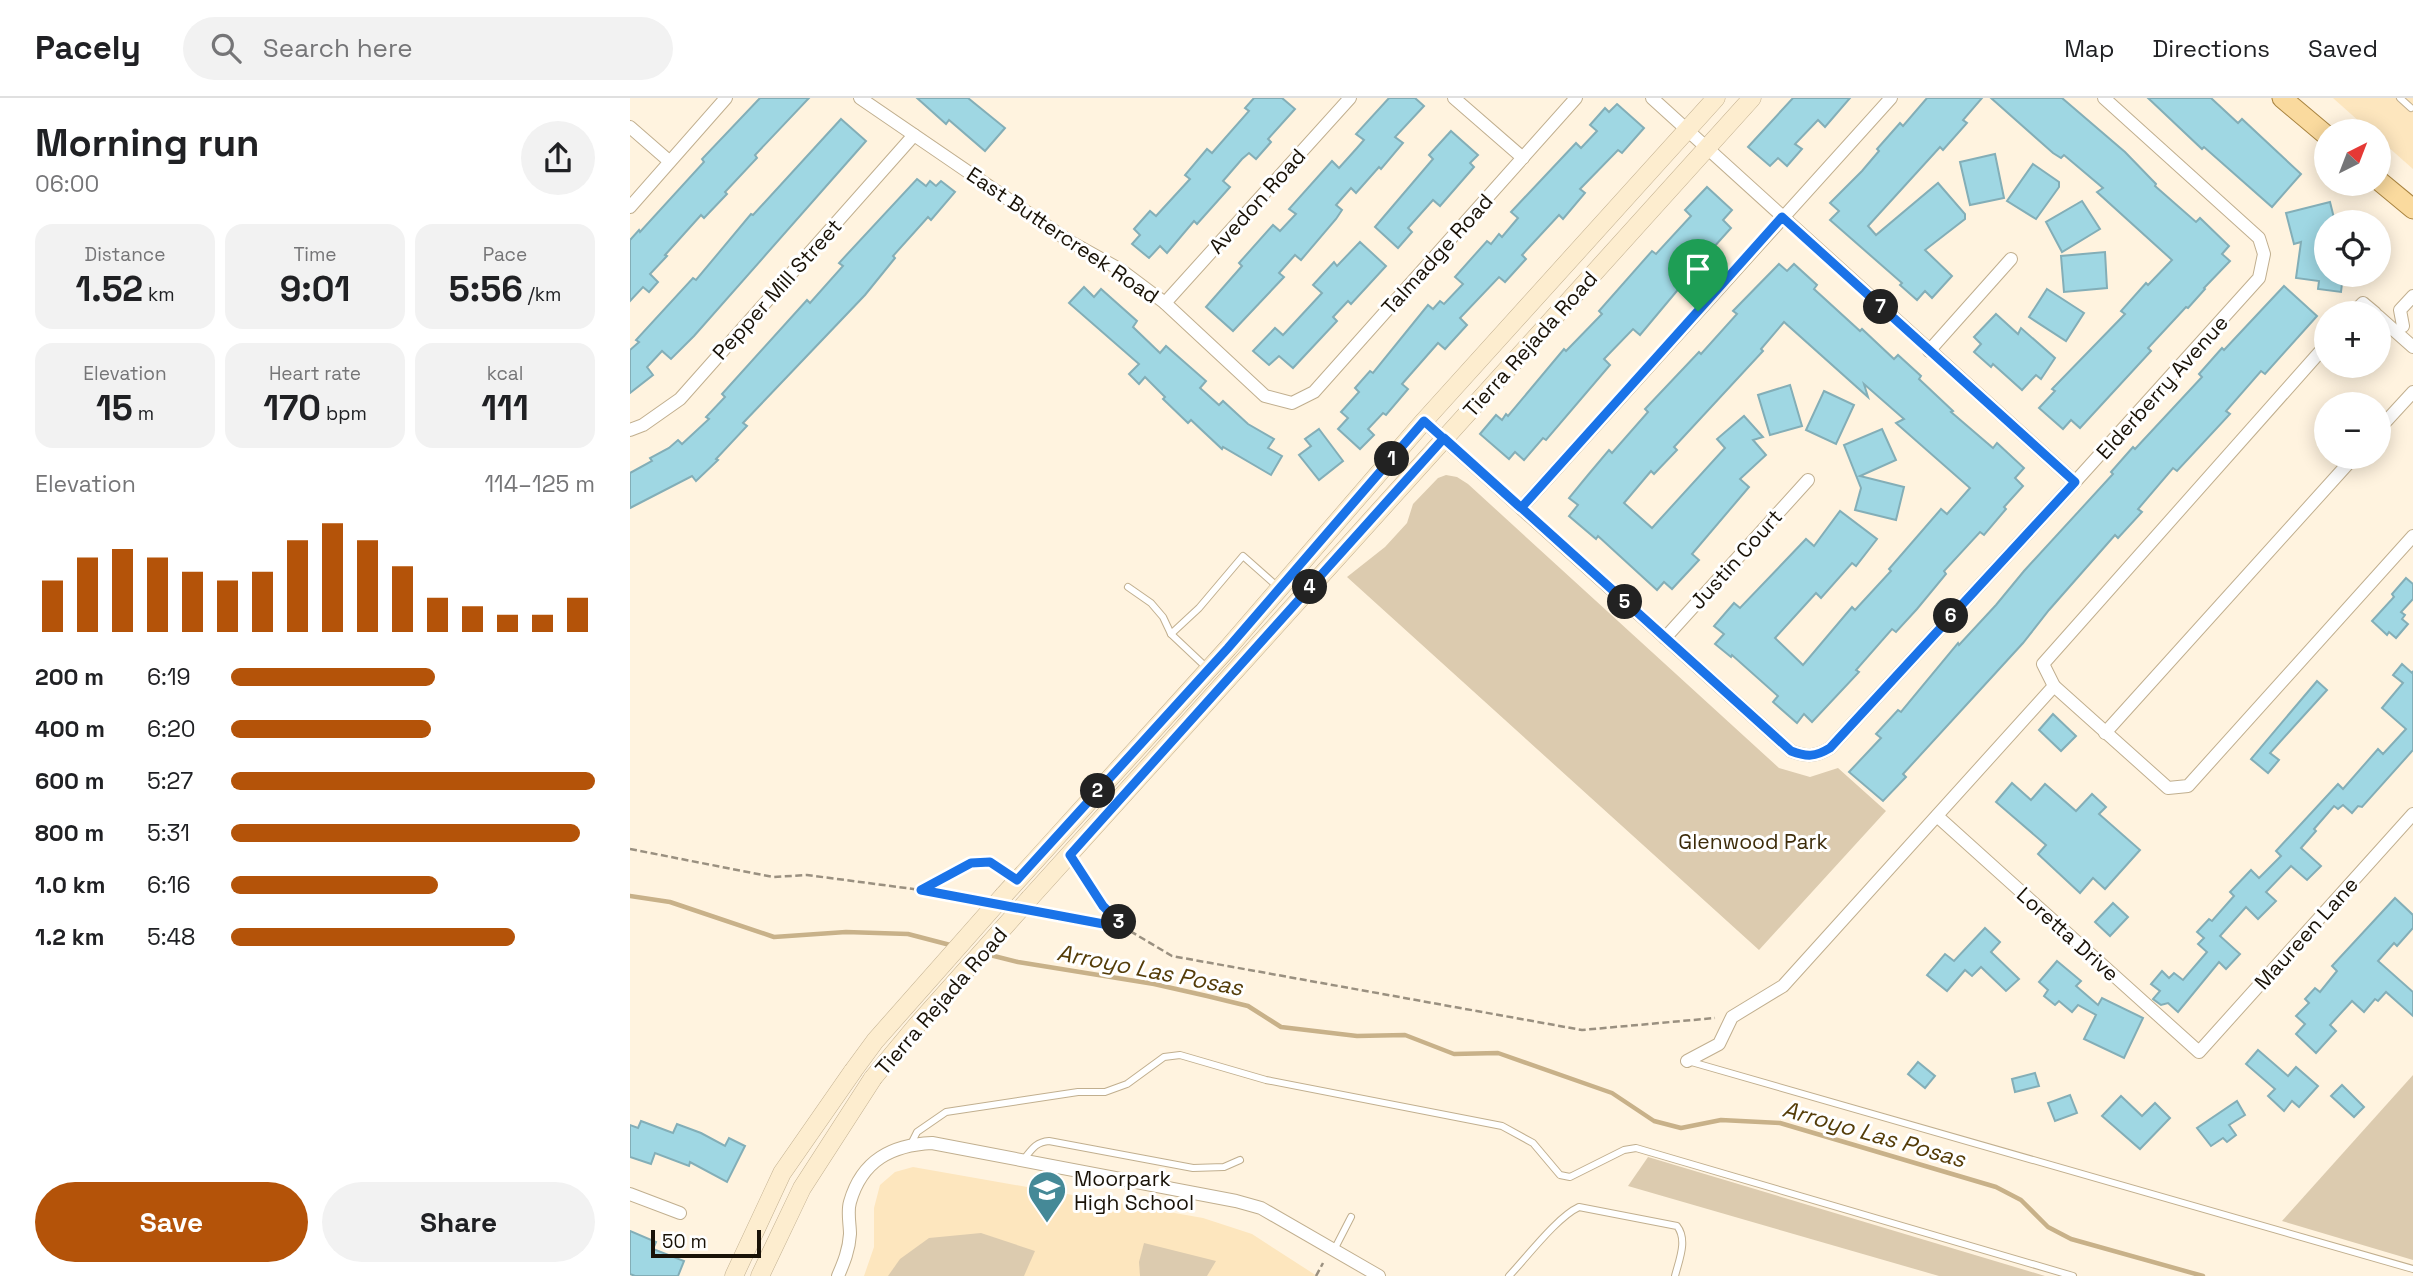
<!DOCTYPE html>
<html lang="en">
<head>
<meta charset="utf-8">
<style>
  :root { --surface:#fff; --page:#f2f2f2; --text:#202124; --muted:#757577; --line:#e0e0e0; --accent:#b45309 }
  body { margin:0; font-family:"Space Grotesk",sans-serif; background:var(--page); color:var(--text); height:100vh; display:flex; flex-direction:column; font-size:26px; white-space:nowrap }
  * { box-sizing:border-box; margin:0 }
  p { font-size:23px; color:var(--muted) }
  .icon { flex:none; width:38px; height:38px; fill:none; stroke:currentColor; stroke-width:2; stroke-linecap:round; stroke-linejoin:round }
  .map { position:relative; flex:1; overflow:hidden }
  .drawer { display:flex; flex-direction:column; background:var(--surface); width:630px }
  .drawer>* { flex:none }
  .needle { width:46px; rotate:42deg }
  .buttons { position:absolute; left:1684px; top:21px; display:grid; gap:14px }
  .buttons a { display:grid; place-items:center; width:77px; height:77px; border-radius:50%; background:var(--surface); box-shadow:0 4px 18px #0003; font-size:35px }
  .scale { position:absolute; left:21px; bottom:18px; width:110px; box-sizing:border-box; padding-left:7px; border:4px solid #191207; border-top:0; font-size:19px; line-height:24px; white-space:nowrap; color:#191207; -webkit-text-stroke:5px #fff; paint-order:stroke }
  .pin { position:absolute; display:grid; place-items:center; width:60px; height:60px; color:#fff; margin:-72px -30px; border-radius:50% 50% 50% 0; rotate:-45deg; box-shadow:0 0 7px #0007 }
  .pin .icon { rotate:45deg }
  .km { position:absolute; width:35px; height:35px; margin:-18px; border-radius:50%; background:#222; color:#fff; font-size:19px; line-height:35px; text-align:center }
  .round { display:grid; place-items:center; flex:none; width:74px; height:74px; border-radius:37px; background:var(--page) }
  .summary { display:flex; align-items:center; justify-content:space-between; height:119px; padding:0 35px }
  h1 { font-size:38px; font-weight:600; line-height:52px }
  .stats { display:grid; grid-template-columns:repeat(3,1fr); gap:10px; height:119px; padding:7px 35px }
  .stats div { display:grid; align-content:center; border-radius:18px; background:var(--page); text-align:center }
  .stats b { font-size:35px; font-weight:600 }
  .stats small { font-size:19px; font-weight:400 }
  .stats p { font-size:19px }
  .chart { height:196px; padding:14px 35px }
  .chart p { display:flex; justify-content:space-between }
  .chart svg { width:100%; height:126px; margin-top:7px; stroke:var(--accent); stroke-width:6 }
  .cta { display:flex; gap:14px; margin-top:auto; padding:14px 35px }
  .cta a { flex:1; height:80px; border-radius:42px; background:var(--accent); color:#fff; font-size:28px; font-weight:600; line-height:80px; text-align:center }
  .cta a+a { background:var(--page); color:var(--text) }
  ul { padding:0 35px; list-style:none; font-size:23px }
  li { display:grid; grid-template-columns:112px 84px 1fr; align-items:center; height:52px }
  li i { height:18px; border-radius:9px; background:var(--accent) }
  header { display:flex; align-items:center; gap:42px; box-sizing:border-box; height:98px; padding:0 35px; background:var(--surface); border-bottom:2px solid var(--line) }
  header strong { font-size:33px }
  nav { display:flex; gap:38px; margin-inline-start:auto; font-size:24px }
  .search { width:490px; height:63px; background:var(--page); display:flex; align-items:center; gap:18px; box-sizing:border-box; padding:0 24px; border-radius:38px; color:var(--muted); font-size:26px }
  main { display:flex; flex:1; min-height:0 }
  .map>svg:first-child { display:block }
</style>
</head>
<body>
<header>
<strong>Pacely</strong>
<div class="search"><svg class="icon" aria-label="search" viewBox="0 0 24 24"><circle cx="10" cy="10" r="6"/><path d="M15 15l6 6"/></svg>Search here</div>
<nav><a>Map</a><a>Directions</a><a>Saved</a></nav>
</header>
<main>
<section class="drawer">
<div class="summary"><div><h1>Morning run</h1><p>06:00</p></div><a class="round"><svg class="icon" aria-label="share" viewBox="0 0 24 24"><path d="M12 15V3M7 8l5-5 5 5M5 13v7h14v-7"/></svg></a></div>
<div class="stats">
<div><p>Distance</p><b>1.52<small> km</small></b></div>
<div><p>Time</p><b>9:01</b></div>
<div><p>Pace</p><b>5:56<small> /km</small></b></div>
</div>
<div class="stats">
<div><p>Elevation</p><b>15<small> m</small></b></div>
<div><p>Heart rate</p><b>170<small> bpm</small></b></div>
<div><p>kcal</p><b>111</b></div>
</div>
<div class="chart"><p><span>Elevation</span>114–125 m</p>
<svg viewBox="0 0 160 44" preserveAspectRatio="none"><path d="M5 44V26M15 44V18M25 44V15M35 44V18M45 44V23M55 44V26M65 44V23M75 44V12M85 44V6M95 44V12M105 44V21M115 44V32M125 44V35M135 44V38M145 44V38M155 44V32"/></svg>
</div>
<ul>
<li><b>200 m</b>6:19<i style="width:56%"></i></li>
<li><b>400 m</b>6:20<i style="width:55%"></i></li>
<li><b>600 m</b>5:27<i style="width:100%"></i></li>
<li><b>800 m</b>5:31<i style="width:96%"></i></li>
<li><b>1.0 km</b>6:16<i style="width:57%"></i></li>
<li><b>1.2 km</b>5:48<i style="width:78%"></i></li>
</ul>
<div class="cta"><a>Save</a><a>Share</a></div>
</section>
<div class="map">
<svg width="1783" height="1178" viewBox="0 0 1783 1178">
  <rect width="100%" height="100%" fill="#fff3df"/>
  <g fill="#fde6be">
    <polygon points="1703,0 1783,0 1783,71 1748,40 1748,33 1740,33"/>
    <polygon points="283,1069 573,1120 622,1136 687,1178 234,1178 244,1149 244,1110 250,1087 265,1074"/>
  </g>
  <g fill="#dccbaf">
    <polygon points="816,377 827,379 838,386 1149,670 1180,679 1208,670 1256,713 1129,852 717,479 755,449 777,425 783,406 808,380"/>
    <polygon points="1783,977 1783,1162 1652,1123"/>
    <polygon points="1018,1059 1415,1178 1309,1178 998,1088"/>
    <polygon points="351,1135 405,1153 394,1178 258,1178 270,1161 299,1140"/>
    <polygon points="514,1145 586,1163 577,1178 510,1178 509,1164"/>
  </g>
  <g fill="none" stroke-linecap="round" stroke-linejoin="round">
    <g stroke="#c8b189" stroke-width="4.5">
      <polyline points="0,798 40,804 144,839 216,834 278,836 324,848"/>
      <polyline points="356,856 388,864 524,886 577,898 618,908 651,929 727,938 775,937 824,956 868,955 982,995 1024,1023 1051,1030 1091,1022 1150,1025 1366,1089 1391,1102 1418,1129 1441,1141 1573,1178"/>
    </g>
  </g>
  <g fill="#9fd7e3" stroke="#83aeb7" stroke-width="2">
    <polygon points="130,0 179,0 125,57 127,60 95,94 97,96 74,120 71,117 35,157 37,158 20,176 28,184 19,194 13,189 0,203 0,142 9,132 10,134 74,64 72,61"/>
    <polygon points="287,0 338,0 375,30 355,53 319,22 316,26"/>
    <polygon points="624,0 652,0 665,11 638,41 641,44 626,61 619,55 612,61 593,83 600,89 567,126 564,123 537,155 530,148 519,160 502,146 510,137 504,131 520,113 526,118 560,81 555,77 577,51 582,55 619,13 615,10"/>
    <polygon points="759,0 785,0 794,8 765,39 773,45 751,71 749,69 726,95 721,90 706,107 712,112 706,121 671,162 665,157 649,175 654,179 603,233 576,209 612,168 609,165 643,127 650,133 666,116 659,111 702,63 709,70 727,50 734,42 726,36"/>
    <polygon points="1163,0 1220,0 1195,29 1188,22 1165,46 1172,51 1157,68 1148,60 1140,68 1118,49"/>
    <polygon points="1297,0 1352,0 1333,22 1337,25 1313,52 1310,49 1238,128 1246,137 1308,85 1335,116 1335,121 1295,152 1322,178 1302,200 1295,193 1287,202 1270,187 1272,185 1200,122 1209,113 1200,105 1232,73 1249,53 1247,51 1270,25 1273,28"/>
    <polygon points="1361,0 1432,0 1495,54 1526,86 1525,88 1566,124 1570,120 1599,148 1592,156 1600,163 1574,190 1575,191 1558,210 1556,209 1518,250 1521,253 1450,330 1441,322 1433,331 1409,310 1425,293 1422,291 1495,216 1491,213 1516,185 1518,187 1542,162 1467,94 1473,90 1434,57 1431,60 1423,55"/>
    <polygon points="1518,0 1581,0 1608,25 1612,21 1671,76 1642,109 1574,49 1572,51"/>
    <polygon points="987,6 1014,30 992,55 988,52 950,91 955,95 933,121 929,117 892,157 896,161 875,184 869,179 830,220 837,227 815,251 808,245 772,286 778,291 756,317 753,315 738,331 744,337 730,351 708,331 718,320 711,314 729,294 725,290 740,273 743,275 798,207 803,211 810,203 814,206 833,186 825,179 857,143 861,146 869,136 872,139 888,120 881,114 946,45 951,50 967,33 960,27 975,10 979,14"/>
    <polygon points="211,21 236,43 64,238 41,261 32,253 17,269 23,277 0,295 0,252 9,244 6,242 63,180 66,182 121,116 123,117"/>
    <polygon points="821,33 848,57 840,65 844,69 810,108 803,102 778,130 782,134 768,150 745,129 803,61 799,57"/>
    <polygon points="1365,56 1374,100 1340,107 1330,64"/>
    <polygon points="1403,66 1429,84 1429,89 1406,121 1377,103"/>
    <polygon points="287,81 296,88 300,83 306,88 311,83 325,94 301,122 298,119 263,158 265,160 235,197 113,325 117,328 86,361 88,362 66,383 62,378 0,410 0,375 22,363 20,360 39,350 48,342 52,346 79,321 76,319 95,299 92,296 177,202 180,205 213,168 209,165"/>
    <polygon points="1077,89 1102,112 1093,122 1101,130 1083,150 1086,153 1063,178 1061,176 1010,237 1003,231 974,261 980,267 916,342 913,340 894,362 885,354 879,361 850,336 866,317 872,322 876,316 878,318 934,251 936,253 972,216 969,213 1022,153 1026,156 1061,118 1055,112"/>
    <polygon points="1452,103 1470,131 1432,154 1416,124"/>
    <polygon points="1700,104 1705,124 1696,124 1696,177 1713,177 1711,194 1688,191 1689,183 1666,180 1671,144 1664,146 1656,115"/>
    <polygon points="730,144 756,168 721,206 718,203 703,219 707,223 663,270 649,258 639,267 623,253 645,230 653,237 692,195 683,187 704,164 707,168"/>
    <polygon points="1475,154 1477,190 1434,194 1431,158"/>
    <polygon points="1149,166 1157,173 1164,166 1187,187 1184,191 1230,233 1232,231 1264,261 1268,257 1291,278 1289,281 1323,313 1321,314 1363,350 1367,345 1394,370 1385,380 1393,388 1374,409 1376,411 1354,437 1350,434 1314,473 1316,476 1287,511 1266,534 1262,531 1226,572 1229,574 1182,624 1174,616 1167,625 1143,604 1148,598 1102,557 1101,559 1085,546 1094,536 1084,528 1104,505 1110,510 1176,441 1184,448 1210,413 1247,441 1226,468 1222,465 1191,500 1186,495 1145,540 1173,567 1222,509 1225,512 1261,473 1259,471 1311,411 1317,416 1340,390 1266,325 1274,321 1234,286 1238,299 1154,224 1131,251 1133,253 1044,349 1047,352 1024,376 1021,373 994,405 1022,430 1095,350 1087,341 1114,318 1133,339 1123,342 1136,357 1110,381 1119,389 1062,456 1069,462 1042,491 1034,484 1027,492 968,438 966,441 939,418 948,407 939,400 958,377 979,352 982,355 1018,314 1015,311 1069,254 1071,256 1107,216 1103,213"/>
    <polygon points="1654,188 1687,218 1635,276 1631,273 1596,313 1600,316 1547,373 1543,370 1508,411 1512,414 1488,440 1485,437 1419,512 1393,545 1273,676 1276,679 1253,703 1219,674 1251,640 1246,636 1268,612 1271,614 1328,545 1329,547 1366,507 1394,473 1483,376 1481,374 1503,349 1505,351 1572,279 1569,276 1592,250 1594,252"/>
    <polygon points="454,189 464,199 471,191 507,223 503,229 530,255 536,248 576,283 570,290 589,307 593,303 618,326 644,341 638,350 652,358 641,377 593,349 592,351 561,322 558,325 533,301 535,299 515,279 509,286 499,276 509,266 439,205"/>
    <polygon points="1417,191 1454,215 1436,243 1399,219"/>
    <polygon points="1366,216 1388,236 1391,230 1425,260 1411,281 1406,277 1392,292 1363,266 1361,269 1344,254 1351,246 1344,239"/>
    <polygon points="1160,287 1172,328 1140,337 1128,297"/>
    <polygon points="1194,293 1224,307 1206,346 1176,332"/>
    <polygon points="689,331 713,363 689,382 669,357 681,348 675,341"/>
    <polygon points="1252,331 1266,362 1230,378 1274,389 1266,422 1225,412 1231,390 1214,347"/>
    <polygon points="1776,480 1783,486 1783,501 1771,514 1775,517 1772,521 1778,526 1766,540 1759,534 1757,537 1742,523 1764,499 1762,496"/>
    <polygon points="1772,566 1782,575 1783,573 1783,652 1732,709 1728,708 1722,715 1713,707 1708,711 1704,708 1684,731 1686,733 1671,750 1691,768 1677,782 1661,768 1636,794 1646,803 1628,821 1616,809 1590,838 1610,856 1596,871 1589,864 1548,914 1538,905 1531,907 1523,901 1530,893 1521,886 1532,873 1539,880 1544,875 1553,882 1577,854 1568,846 1574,840 1567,834 1579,821 1582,823 1604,798 1600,794 1621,772 1629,780 1651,758 1646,753 1708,686 1713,691 1748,651 1753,656 1776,631 1752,610 1773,585 1763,577"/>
    <polygon points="1687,583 1697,592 1640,655 1649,662 1638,675 1621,661"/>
    <polygon points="1423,616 1446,638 1431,653 1409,632"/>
    <polygon points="1382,685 1401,702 1415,686 1446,713 1462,696 1476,709 1469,716 1510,752 1475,791 1463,780 1450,795 1408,756 1416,747 1366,704"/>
    <polygon points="1765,800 1783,817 1783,830 1767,848 1764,845 1748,863 1783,894 1783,918 1756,894 1748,903 1745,901 1734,914 1722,903 1700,927 1706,933 1686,955 1666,936 1675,926 1666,918 1679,905 1675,901 1685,890 1690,894 1707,873 1702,868"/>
    <polygon points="1483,805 1498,819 1480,838 1465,824"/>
    <polygon points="1355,830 1370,844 1361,854 1389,881 1376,893 1351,869 1342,878 1335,872 1317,893 1297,877 1315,856 1324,863"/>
    <polygon points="1427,863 1451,883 1446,888 1468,907 1472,900 1513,920 1494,960 1454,941 1466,917 1448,907 1442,914 1429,903 1425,907 1414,898 1418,892 1409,884"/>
    <polygon points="1628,952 1658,978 1666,969 1688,988 1669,1009 1662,1003 1654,1013 1638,998 1645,991 1616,966"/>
    <polygon points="1288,964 1305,978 1295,990 1278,976"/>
    <polygon points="1405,975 1409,988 1385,994 1382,981"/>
    <polygon points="1712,987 1734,1009 1724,1019 1701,998"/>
    <polygon points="1440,997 1447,1015 1425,1023 1418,1005"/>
    <polygon points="1491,998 1512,1018 1525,1005 1540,1020 1510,1051 1472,1018"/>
    <polygon points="1607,1003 1615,1017 1599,1027 1606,1037 1597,1044 1593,1040 1581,1048 1567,1030"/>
    <polygon points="11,1023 43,1035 47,1026 71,1035 95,1048 99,1040 115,1048 97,1084 60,1064 59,1068 25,1055 21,1066 0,1059 0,1027 8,1030"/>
    <polygon points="0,1133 26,1144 23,1151 54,1163 48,1178 5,1178 0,1176"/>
  </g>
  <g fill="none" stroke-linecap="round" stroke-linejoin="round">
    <g stroke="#c1af8f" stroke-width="8">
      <g id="service">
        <polyline points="1770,0 1781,10"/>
        <polyline points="498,489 521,505 533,519 541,536 576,569"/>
        <polyline points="541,536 569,510 613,458 648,489"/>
        <polyline points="1058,963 1783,1171"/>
        <polyline points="281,1046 287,1034 316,1014 448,994 475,994 497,986 534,959 550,957 636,982 872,1028 903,1045 930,1077 940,1079 994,1052 1006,1050 1443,1178"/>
        <path d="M394,1061C402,1051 406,1044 419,1043L563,1070L594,1069L610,1062"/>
        <polyline points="704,1152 721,1119"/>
        <path d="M879,1178C897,1159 927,1119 949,1109L1047,1128C1058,1142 1049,1162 1045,1178"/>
      </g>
    </g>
    <g stroke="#c1af8f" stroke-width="14">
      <g id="minor">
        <polyline points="230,0 439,143 491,172 535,205 635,298 662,305 684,294 946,0"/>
        <polyline points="824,0 893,60"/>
        <polyline points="1022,0 1445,384"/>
        <polyline points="0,29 39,63"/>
        <polyline points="0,109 96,0"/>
        <polyline points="535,205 720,0"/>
        <polyline points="1723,215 1733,205 1745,215"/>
        <polyline points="1748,218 1783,249"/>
        <polyline points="1773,228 1770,212 1783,198"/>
        <polyline points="1299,253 1381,161"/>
        <path d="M794,323L1161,653C1177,659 1185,659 1200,650L1445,384L1629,180L1634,156L1629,140L1474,0"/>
        <polyline points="0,332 13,327 50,301 284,37"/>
        <polyline points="1748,332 1783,294"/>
        <polyline points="891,410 1261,0"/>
        <polyline points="1035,540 1178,382"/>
        <polyline points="1424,588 1538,690 1558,688 1783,438"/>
        <polyline points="1475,635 1724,359"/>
        <polyline points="1307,718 1569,954 1783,716"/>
        <polyline points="1057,963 1089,946 1102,919 1153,888 1424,588 1413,566 1696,247"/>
        <polyline points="0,1096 50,1115"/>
        <path d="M208,1178C214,1164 219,1152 220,1136C220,1126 217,1114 220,1104C232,1062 262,1047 302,1045L606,1103L631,1110L749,1178"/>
      </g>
    </g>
    <g stroke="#c1af8f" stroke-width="19">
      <g id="secondary">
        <polyline points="374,797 598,550 794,323 1086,0"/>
        <polyline points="400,800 1122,0"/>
        <polyline points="104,1178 152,1075 223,973"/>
        <polyline points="130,1178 172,1090 243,980"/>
      </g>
    </g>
    <g stroke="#a98440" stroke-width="21">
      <g id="primary">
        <polyline points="1652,0 1696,37"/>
        <polyline points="1748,82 1783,111"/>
      </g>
    </g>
    <g stroke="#9a9080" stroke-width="2.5" stroke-dasharray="7 3.5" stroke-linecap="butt">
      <polyline points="0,751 143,779 177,777 291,792 347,802"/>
      <polyline points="447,769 473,808 495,830 542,858 952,932 1085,920"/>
      <polyline points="291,792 341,765 360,764 373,773"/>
      <polyline points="409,814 495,830"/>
      <polyline points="686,1178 693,1165"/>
    </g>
    <use href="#service" stroke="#fff" stroke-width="6"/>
    <use href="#minor" stroke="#fff" stroke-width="12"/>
    <use href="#secondary" stroke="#fdedcf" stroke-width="18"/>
    <use href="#primary" stroke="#fada9e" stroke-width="19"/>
    <g stroke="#c1af8f" stroke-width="19" stroke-linecap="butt">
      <g id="secondary-bridge">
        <polyline points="223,973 245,943 374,797"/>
        <polyline points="243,980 287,927 400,800"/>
      </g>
    </g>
    <use href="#secondary-bridge" stroke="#fdedcf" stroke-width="18"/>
  </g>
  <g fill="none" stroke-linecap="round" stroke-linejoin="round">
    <g stroke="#fff" stroke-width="14">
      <path id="route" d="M1068,213L891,410L794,323L598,550L387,782L360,764L341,765L291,792L495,830L473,808L440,757L814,340L1161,653C1177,659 1185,659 1200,650L1445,384L1152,119L1068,213"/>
    </g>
    <use href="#route" stroke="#1a73e8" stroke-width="9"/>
  </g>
  <defs>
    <g id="school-pin" transform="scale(2.0125)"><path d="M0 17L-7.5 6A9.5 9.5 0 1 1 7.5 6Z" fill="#458997" stroke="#fff"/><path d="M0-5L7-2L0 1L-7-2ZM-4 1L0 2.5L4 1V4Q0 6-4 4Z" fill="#fff"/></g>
  </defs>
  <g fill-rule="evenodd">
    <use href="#school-pin" x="417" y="1092"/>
  </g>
  <g text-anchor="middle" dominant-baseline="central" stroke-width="6" stroke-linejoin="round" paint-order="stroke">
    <g font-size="21" fill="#191207" stroke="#fff">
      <text transform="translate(627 103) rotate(-48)">Avedon Road</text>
      <text transform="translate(433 137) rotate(34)">East Buttercreek Road</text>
      <text transform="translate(807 156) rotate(-48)">Talmadge Road</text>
      <text transform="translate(147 191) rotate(-48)">Pepper Mill Street</text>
      <text transform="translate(900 246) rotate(-48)">Tierra Rejada Road</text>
      <text transform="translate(1532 289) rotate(-48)">Elderberry Avenue</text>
      <text transform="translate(1106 461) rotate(-48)">Justin Court</text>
      <text transform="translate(1676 835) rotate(-48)">Maureen Lane</text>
      <text transform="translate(1438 836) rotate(42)">Loretta Drive</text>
      <text transform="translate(311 903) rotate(-49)">Tierra Rejada Road</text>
    </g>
    <g font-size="21" fill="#3d2c0a" stroke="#fff">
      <text x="1123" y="743">Glenwood Park</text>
    </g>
    <g font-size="21" fill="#191207" stroke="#fff" text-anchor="start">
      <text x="444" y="1080">Moorpark<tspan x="444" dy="24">High School</tspan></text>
    </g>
    <g font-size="23" font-style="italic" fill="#543c08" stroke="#fff">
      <text transform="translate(520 872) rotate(11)">Arroyo Las Posas</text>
      <text transform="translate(1244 1036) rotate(16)">Arroyo Las Posas</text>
    </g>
  </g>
</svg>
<div class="buttons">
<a><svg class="needle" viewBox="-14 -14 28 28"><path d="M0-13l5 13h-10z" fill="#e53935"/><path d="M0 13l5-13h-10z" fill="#757577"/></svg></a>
<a><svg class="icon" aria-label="locate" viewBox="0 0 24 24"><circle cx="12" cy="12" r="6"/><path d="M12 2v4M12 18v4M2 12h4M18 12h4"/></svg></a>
<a>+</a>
<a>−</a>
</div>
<div class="scale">50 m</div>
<div class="pin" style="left:1068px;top:213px;background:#1e9e55"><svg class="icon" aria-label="arrive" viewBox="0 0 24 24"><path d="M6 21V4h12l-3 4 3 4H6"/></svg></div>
<b class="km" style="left:762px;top:361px">1</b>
<b class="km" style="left:468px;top:693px">2</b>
<b class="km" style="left:489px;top:824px">3</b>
<b class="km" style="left:680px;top:489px">4</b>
<b class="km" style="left:995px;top:504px">5</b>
<b class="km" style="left:1321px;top:518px">6</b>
<b class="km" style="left:1251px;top:209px">7</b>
</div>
</main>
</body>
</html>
